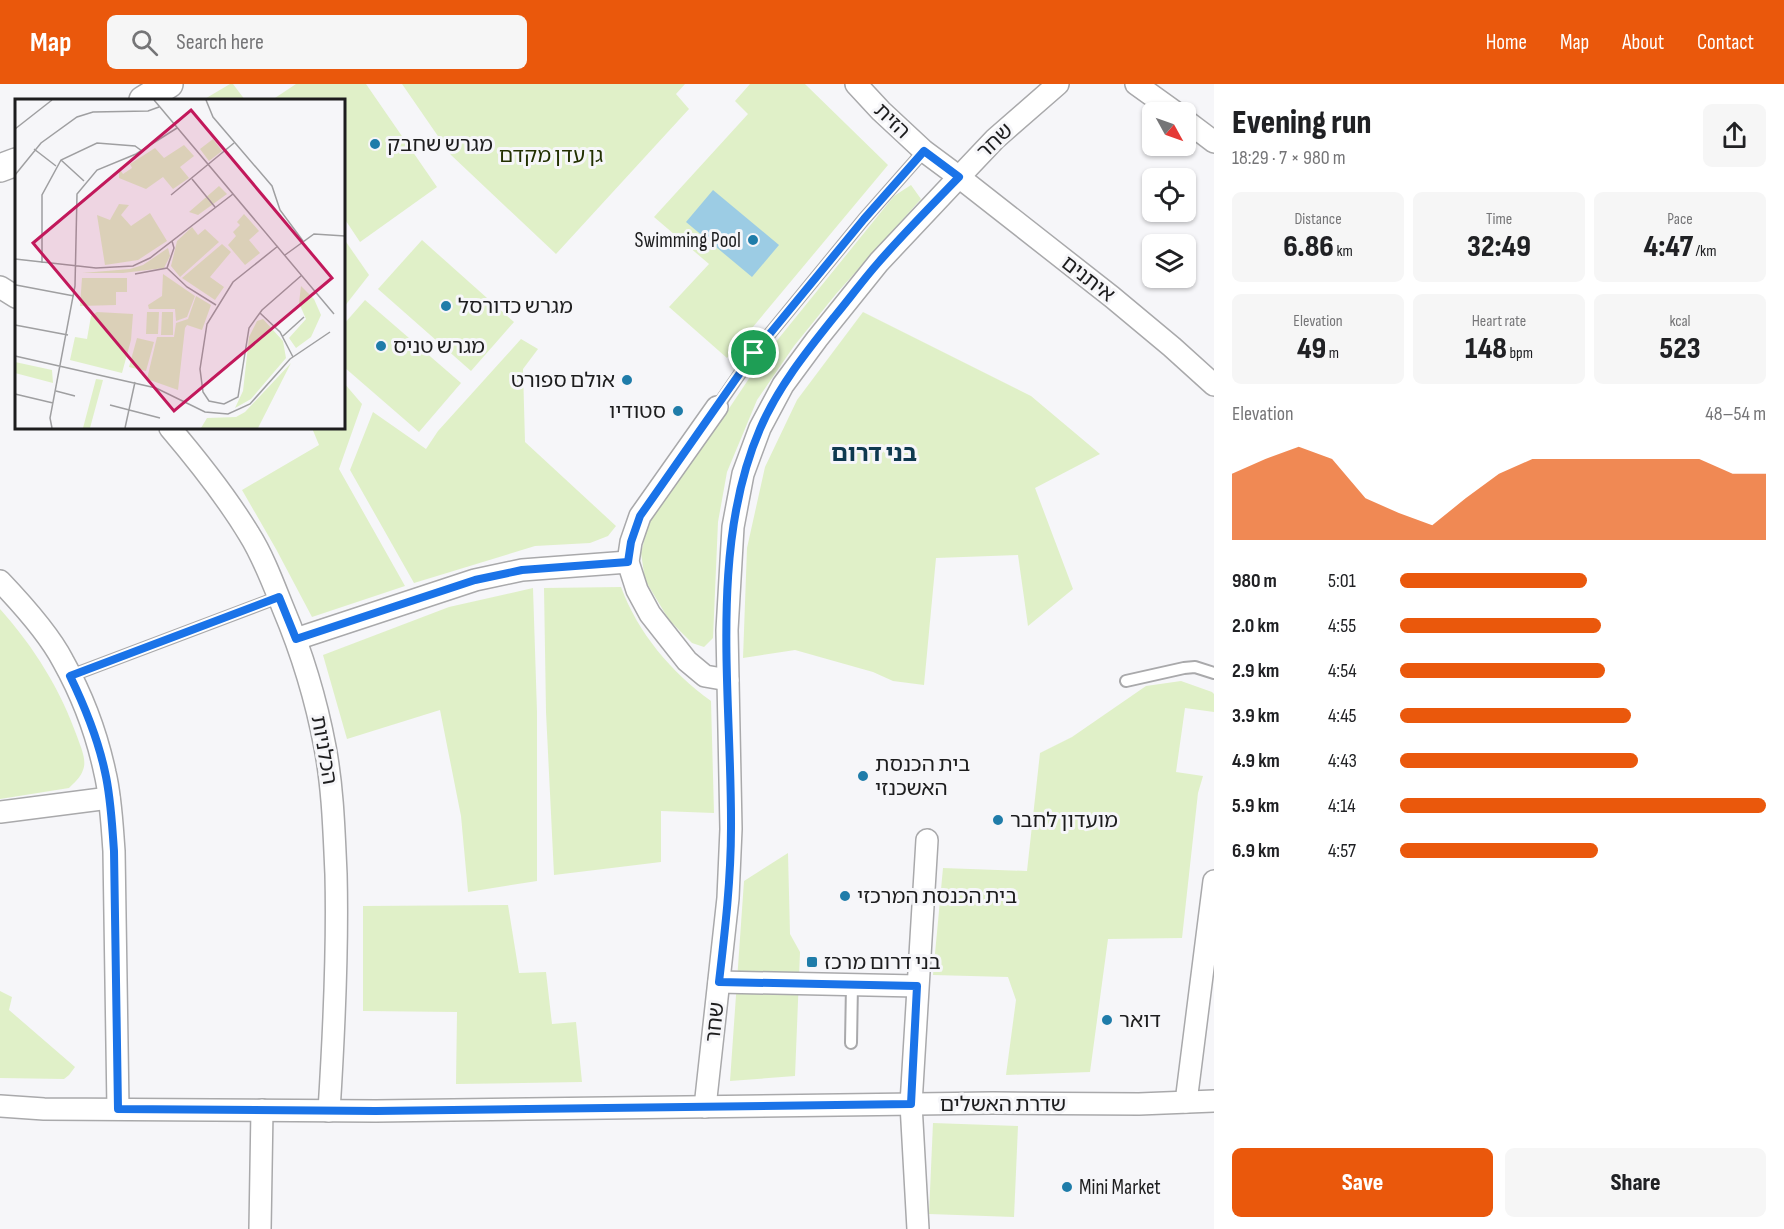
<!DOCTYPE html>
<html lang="en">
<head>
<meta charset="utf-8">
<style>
  :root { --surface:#fff; --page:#f6f6f6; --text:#202124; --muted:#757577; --accent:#ea580c }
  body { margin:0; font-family:"Sofia Sans Condensed","Noto Sans Hebrew",sans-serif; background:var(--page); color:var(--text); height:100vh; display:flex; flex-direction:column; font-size:22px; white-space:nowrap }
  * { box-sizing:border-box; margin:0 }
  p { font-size:20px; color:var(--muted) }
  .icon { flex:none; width:33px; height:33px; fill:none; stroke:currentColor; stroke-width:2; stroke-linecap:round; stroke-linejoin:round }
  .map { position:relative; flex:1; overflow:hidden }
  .drawer { display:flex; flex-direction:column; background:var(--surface); width:570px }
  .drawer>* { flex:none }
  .needle { width:39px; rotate:130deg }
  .buttons { position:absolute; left:1142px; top:18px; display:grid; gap:12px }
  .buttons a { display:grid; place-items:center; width:54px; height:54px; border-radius:9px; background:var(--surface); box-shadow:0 2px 4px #0004; font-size:30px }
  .pin { position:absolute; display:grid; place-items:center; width:51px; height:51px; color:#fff; margin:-26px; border:3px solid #fff; border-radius:50%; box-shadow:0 2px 6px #0007 }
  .round { display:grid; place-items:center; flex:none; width:63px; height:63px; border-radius:9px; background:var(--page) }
  .head { display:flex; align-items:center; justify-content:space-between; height:102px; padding:0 18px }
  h1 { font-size:33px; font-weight:800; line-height:45px }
  .stats { display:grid; grid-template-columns:repeat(3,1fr); gap:9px; height:102px; padding:6px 18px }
  .stats div { display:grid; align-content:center; border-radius:9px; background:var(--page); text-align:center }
  .stats b { font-size:30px; font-weight:800 }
  .stats small { font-size:16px; font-weight:400 }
  .stats p { font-size:16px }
  .chart { height:168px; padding:12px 18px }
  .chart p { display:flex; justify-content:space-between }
  .chart svg { width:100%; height:108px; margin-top:6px; fill:var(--accent); opacity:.7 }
  .cta { display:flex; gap:12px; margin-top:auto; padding:12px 18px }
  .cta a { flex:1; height:69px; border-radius:9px; background:var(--accent); color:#fff; font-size:24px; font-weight:800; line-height:69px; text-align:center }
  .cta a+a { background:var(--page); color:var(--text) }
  ul { padding:0 18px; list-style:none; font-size:20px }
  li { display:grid; grid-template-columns:96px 72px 1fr; align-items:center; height:45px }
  li i { height:15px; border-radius:8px; background:var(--accent) }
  header { display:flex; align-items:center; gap:36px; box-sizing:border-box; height:84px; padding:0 30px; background:var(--accent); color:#fff }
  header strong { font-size:28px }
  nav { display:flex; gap:33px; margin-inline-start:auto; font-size:21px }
  .search { width:420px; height:54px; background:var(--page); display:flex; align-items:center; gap:15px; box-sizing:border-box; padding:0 21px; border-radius:9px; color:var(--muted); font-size:22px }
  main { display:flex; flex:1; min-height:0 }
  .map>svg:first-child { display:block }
</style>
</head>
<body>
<header>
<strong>Map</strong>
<div class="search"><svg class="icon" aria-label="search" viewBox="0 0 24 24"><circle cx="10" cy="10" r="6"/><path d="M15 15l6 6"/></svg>Search here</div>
<nav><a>Home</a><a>Map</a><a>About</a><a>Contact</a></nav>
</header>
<main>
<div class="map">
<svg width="1214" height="1145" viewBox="0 0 1214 1145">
  <rect width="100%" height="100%" fill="#f6f6f9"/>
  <g fill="#e0f0c8">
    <polygon points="230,0 233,0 245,16 203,16"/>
    <polygon points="296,0 366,0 437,103 360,158 344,134 344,16 272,16"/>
    <polygon points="402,0 685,0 676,10 689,25 556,170 451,71"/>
    <polygon points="750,0 805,0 888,81 727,274 669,223 709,180 654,133 748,30 735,17"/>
    <polygon points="911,101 921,115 836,210 794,262 757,316 727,388 718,438 713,554 704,563 692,559 669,536 645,496 641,469 650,433 718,341 762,275 894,112"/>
    <polygon points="344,155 369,191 344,223"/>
    <polygon points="422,156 514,238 471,287 378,205"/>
    <polygon points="365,216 461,299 419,348 344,283 344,240"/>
    <polygon points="863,228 1031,312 1100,370 1035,404 1073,505 1028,542 1018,471 936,474 924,601 893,597 873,588 795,566 743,574 747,464 765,383 797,316"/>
    <polygon points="521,255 538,265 523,285 525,358 616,442 608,452 590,459 535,462 414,499 350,386 373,328 426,365 438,347"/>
    <polygon points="344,299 362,320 339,385 405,502 312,533 276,465 242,406 319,361 312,344 344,344"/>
    <path d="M621,503C638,549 671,588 711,617L714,729L661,727V778L554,791L546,628L544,504Z"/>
    <polygon points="533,504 537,628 537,797 468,808 461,732 440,626 347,655 323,571 449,523"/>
    <path d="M0,525C34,563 61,606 78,655C81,664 87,676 83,686C81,693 74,699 69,704L0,715Z"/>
    <polygon points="1181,597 1212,608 1214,610 1214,628 1185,624 1176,688 1203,692 1198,709 1182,854 1108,855 1090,988 1006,991 1016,916 1008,893 933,891 943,784 1027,787 1040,669 1072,653 1146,602"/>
    <polygon points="788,769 790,850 800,868 795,992 730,997 744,797"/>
    <polygon points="508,821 519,889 546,888 552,940 576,938 582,998 456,1000 457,928 363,927 363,822"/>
    <polygon points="0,907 12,913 9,926 75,983 69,991 64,995 0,994"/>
    <polygon points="933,1039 1018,1042 1014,1133 929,1130"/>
  </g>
  <polygon fill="#9ccce4" points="713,106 779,161 752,193 686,138"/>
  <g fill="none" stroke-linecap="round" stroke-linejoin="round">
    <g stroke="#a9a9ab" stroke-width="14">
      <g id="service">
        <polyline points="717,323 754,269 864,135 924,67"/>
        <polyline points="70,592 279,513"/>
        <polyline points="1126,597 1184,584 1195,583 1214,589"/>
        <polyline points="851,959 852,901"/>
      </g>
    </g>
    <g stroke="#a9a9ab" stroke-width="24">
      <g id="minor">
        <polyline points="856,0 881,27 924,67 959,93 1112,213 1172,263 1214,301"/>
        <polyline points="1136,0 1175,28"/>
        <polyline points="1185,36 1214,58"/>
        <polyline points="0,203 16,213"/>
        <polyline points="717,323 640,432 631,458 628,478 637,506 650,530 687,577 705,592 728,596"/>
        <path d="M170,344C198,377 226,412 249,450C263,472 273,499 283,524C302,569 316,615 325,663C333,705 334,748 336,790C338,869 334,948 329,1027"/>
        <path d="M0,497C21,519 49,550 63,577C82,611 97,651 105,689C111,714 112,741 114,767L118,1025"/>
        <polyline points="296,555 475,496 522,486 628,478"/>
        <polyline points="0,728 109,714"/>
        <polyline points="719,898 917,902"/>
        <polyline points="1186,1018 1214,797"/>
        <polyline points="0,1022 44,1025 376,1027 993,1019 1139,1020 1214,1017"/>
        <polyline points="705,1023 728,814 731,745 727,546 733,443 743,390 760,344 783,301 817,255 879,178 959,93 995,55 1058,0"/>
        <polyline points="260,1145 262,1026"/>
        <polyline points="918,1145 911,1020 927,756"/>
      </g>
    </g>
    <g stroke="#a9a9ab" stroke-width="30">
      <g id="tertiary">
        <polyline points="143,16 169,0"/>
        <polyline points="0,84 16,78"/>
      </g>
    </g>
    <use href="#service" stroke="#fff" stroke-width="10"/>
    <use href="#minor" stroke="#fff" stroke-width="21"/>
    <use href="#tertiary" stroke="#fff" stroke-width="27"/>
  </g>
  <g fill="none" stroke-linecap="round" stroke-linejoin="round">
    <g stroke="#fff" stroke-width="12">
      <path id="route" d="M924,67L959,93C932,121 904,149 878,179C863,196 850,214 835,232C807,267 778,303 760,345C708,465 732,615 731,744C731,795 725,847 719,898L917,902L911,1020L376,1027L118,1025L114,767C112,741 111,714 105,688C98,655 85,623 70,592L279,513L296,555L475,496L522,486L628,478L631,458L640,432L754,269L864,135Z"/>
    </g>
    <use href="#route" stroke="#1a73e8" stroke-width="8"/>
  </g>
  <g fill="#1f7ca9" stroke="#f6f6f9" stroke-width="2">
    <circle cx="375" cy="60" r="6"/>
    <circle cx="753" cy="156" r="6"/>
    <circle cx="446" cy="222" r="6"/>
    <circle cx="381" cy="262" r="6"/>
    <circle cx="627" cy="296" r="6"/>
    <circle cx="678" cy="327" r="6"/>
    <circle cx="863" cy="692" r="6"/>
    <circle cx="998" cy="736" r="6"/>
    <circle cx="845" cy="812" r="6"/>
    <rect x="806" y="872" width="12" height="12" rx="3"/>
    <circle cx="1107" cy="936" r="6"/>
    <circle cx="1067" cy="1103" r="6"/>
  </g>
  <g text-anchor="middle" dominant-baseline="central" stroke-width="6" stroke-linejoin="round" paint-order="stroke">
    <g font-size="21" fill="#1d1d1e" stroke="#f6f6f9">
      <text transform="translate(892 37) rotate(44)">הזית</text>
      <text transform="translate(995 57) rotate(-44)">שחר</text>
      <text transform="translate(1088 195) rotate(38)">איתנים</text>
      <text transform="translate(324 666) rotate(80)">הכלניות</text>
      <text transform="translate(715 938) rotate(-84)">שחר</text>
      <text x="1003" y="1020">שדרת האשלים</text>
    </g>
    <g font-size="21" fill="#1d1d1e" stroke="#f6f6f9" text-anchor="start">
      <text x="387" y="60">מגרש שחבק</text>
      <text x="741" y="156" text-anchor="end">Swimming Pool</text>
      <text x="458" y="222">מגרש כדורסל</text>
      <text x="393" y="262">מגרש טניס</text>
      <text x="615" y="296" text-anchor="end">אולם ספורט</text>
      <text x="666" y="327" text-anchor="end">סטודיו</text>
      <text x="875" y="680">בית הכנסת<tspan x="875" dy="24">האשכנזי</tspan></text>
      <text x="1010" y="736">מועדון לחבר</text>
      <text x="857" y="812">בית הכנסת המרכזי</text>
      <text x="824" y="878">בני דרום מרכז</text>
      <text x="1119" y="936">דואר</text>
      <text x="1079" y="1103">Mini Market</text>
    </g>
    <g font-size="21" fill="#223000" stroke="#f6f6f9">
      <text x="551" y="71">גן עדן מקדם</text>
    </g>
    <g font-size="24" font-weight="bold" fill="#0e394f" stroke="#f6f6f9">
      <text x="874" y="369">בני דרום</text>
    </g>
  </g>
  <g transform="translate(15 15)">
    <rect width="330" height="330" fill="#f6f6f9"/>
    <path d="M198,40L207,52L194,62L185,50ZM169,46L179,57L165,68L174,79L158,90L148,78L131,90L104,79V69L108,75L117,69L115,65L140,49L149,59ZM204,87L212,95L183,116L174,113ZM104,105L114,106L106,116L116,127L135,114L152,142L123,161L90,166L82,116L95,121ZM229,115L244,132L234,141L245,154L230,166L213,146L221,137L218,133L225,126L222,123ZM177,128L183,136L190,130L204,143L165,178L156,167L162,142ZM207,145L216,153L195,178L209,188L200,201L167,179ZM153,149L155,157L149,169L108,174H67L115,170L128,166ZM148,175L180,197L172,218L161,222L160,210H134L133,206L147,197ZM67,179H112V193H101V206L65,207ZM286,187L299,200L306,216L296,238L281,249L274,239L291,220L284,204ZM181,197L196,206L187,231L172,226L170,229L163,291L132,280L142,238H159L161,224L173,220ZM82,213L118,215L116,241L107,274L55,261L60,238L72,240L76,217ZM132,213H144L143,235H131ZM147,213H158V236H146ZM248,220L268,242L271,259L236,300L220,309L228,292L234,238L242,222ZM122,239L139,243L131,272L114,268ZM0,263L37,271L38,284L0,274ZM276,264L243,329H186L192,319L221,318L230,313ZM81,280L88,281L75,329H68Z" fill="#e0f0c8"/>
    <path fill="none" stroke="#9f9fa1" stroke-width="1.5" d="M139,1L319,215M191,1L198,18L257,87L265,111L288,142M0,30L37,1M19,50L41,67M46,61L69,82M0,76L26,44L62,18L78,13L133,12L144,8M177,80L200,108M156,96L219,44M263,147L218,183L192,225L185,270L188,293L194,302L209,305L223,298L234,229L247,211L287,176M270,156L299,135L330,137M0,160L81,169L118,167L135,159L218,95M27,164V96L46,61L82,44L120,47L127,52M152,169L172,188L201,206M120,175L152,169L159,149L157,142M1,186L59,197M245,214L265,233L278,258M0,226L53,236M268,237L289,218M0,257L141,289L190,313L213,315L235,305L275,260L315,233M41,292L60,297M0,295L38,304M95,306L145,319M37,329L35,319L60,187L62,95L82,71L121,55L162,29M110,329L120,283"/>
    <path fill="#c2185b" fill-opacity="0.15" stroke="#c2185b" stroke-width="3" d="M176,11L317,179L159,312L18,144Z"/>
    <rect width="330" height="330" fill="none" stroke="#1d1d1e" stroke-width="3"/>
  </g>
</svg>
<div class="buttons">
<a><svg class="needle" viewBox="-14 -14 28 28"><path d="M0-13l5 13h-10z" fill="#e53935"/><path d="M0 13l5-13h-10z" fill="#757577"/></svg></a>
<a><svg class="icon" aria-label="locate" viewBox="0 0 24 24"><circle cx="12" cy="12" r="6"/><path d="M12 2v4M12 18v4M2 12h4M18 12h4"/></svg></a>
<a><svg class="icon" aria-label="layers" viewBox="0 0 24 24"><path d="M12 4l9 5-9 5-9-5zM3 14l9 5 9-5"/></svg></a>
</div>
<div class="pin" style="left:754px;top:269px;background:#1e9e55"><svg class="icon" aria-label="arrive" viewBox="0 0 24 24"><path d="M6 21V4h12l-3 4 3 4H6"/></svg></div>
</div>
<section class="drawer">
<div class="head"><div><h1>Evening run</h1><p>18:29 · 7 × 980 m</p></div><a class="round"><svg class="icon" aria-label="share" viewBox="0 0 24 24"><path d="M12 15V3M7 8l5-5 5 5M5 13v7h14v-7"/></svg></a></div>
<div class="stats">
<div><p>Distance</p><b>6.86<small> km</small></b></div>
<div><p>Time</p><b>32:49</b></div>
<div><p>Pace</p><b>4:47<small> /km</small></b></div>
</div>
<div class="stats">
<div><p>Elevation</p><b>49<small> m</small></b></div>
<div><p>Heart rate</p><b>148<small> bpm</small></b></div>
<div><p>kcal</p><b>523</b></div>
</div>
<div class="chart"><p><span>Elevation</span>48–54 m</p>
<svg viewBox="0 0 160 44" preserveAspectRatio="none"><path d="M0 44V17L10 11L20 6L30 11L40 27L50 33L60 38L70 27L80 17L90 11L100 11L110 11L120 11L130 11L140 11L150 17L160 17V44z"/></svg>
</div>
<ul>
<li><b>980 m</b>5:01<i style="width:51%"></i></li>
<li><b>2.0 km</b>4:55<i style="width:55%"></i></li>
<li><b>2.9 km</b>4:54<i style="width:56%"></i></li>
<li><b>3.9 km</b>4:45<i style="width:63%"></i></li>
<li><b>4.9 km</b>4:43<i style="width:65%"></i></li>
<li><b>5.9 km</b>4:14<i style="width:100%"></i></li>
<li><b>6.9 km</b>4:57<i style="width:54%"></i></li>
</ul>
<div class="cta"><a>Save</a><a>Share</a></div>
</section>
</main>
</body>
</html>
